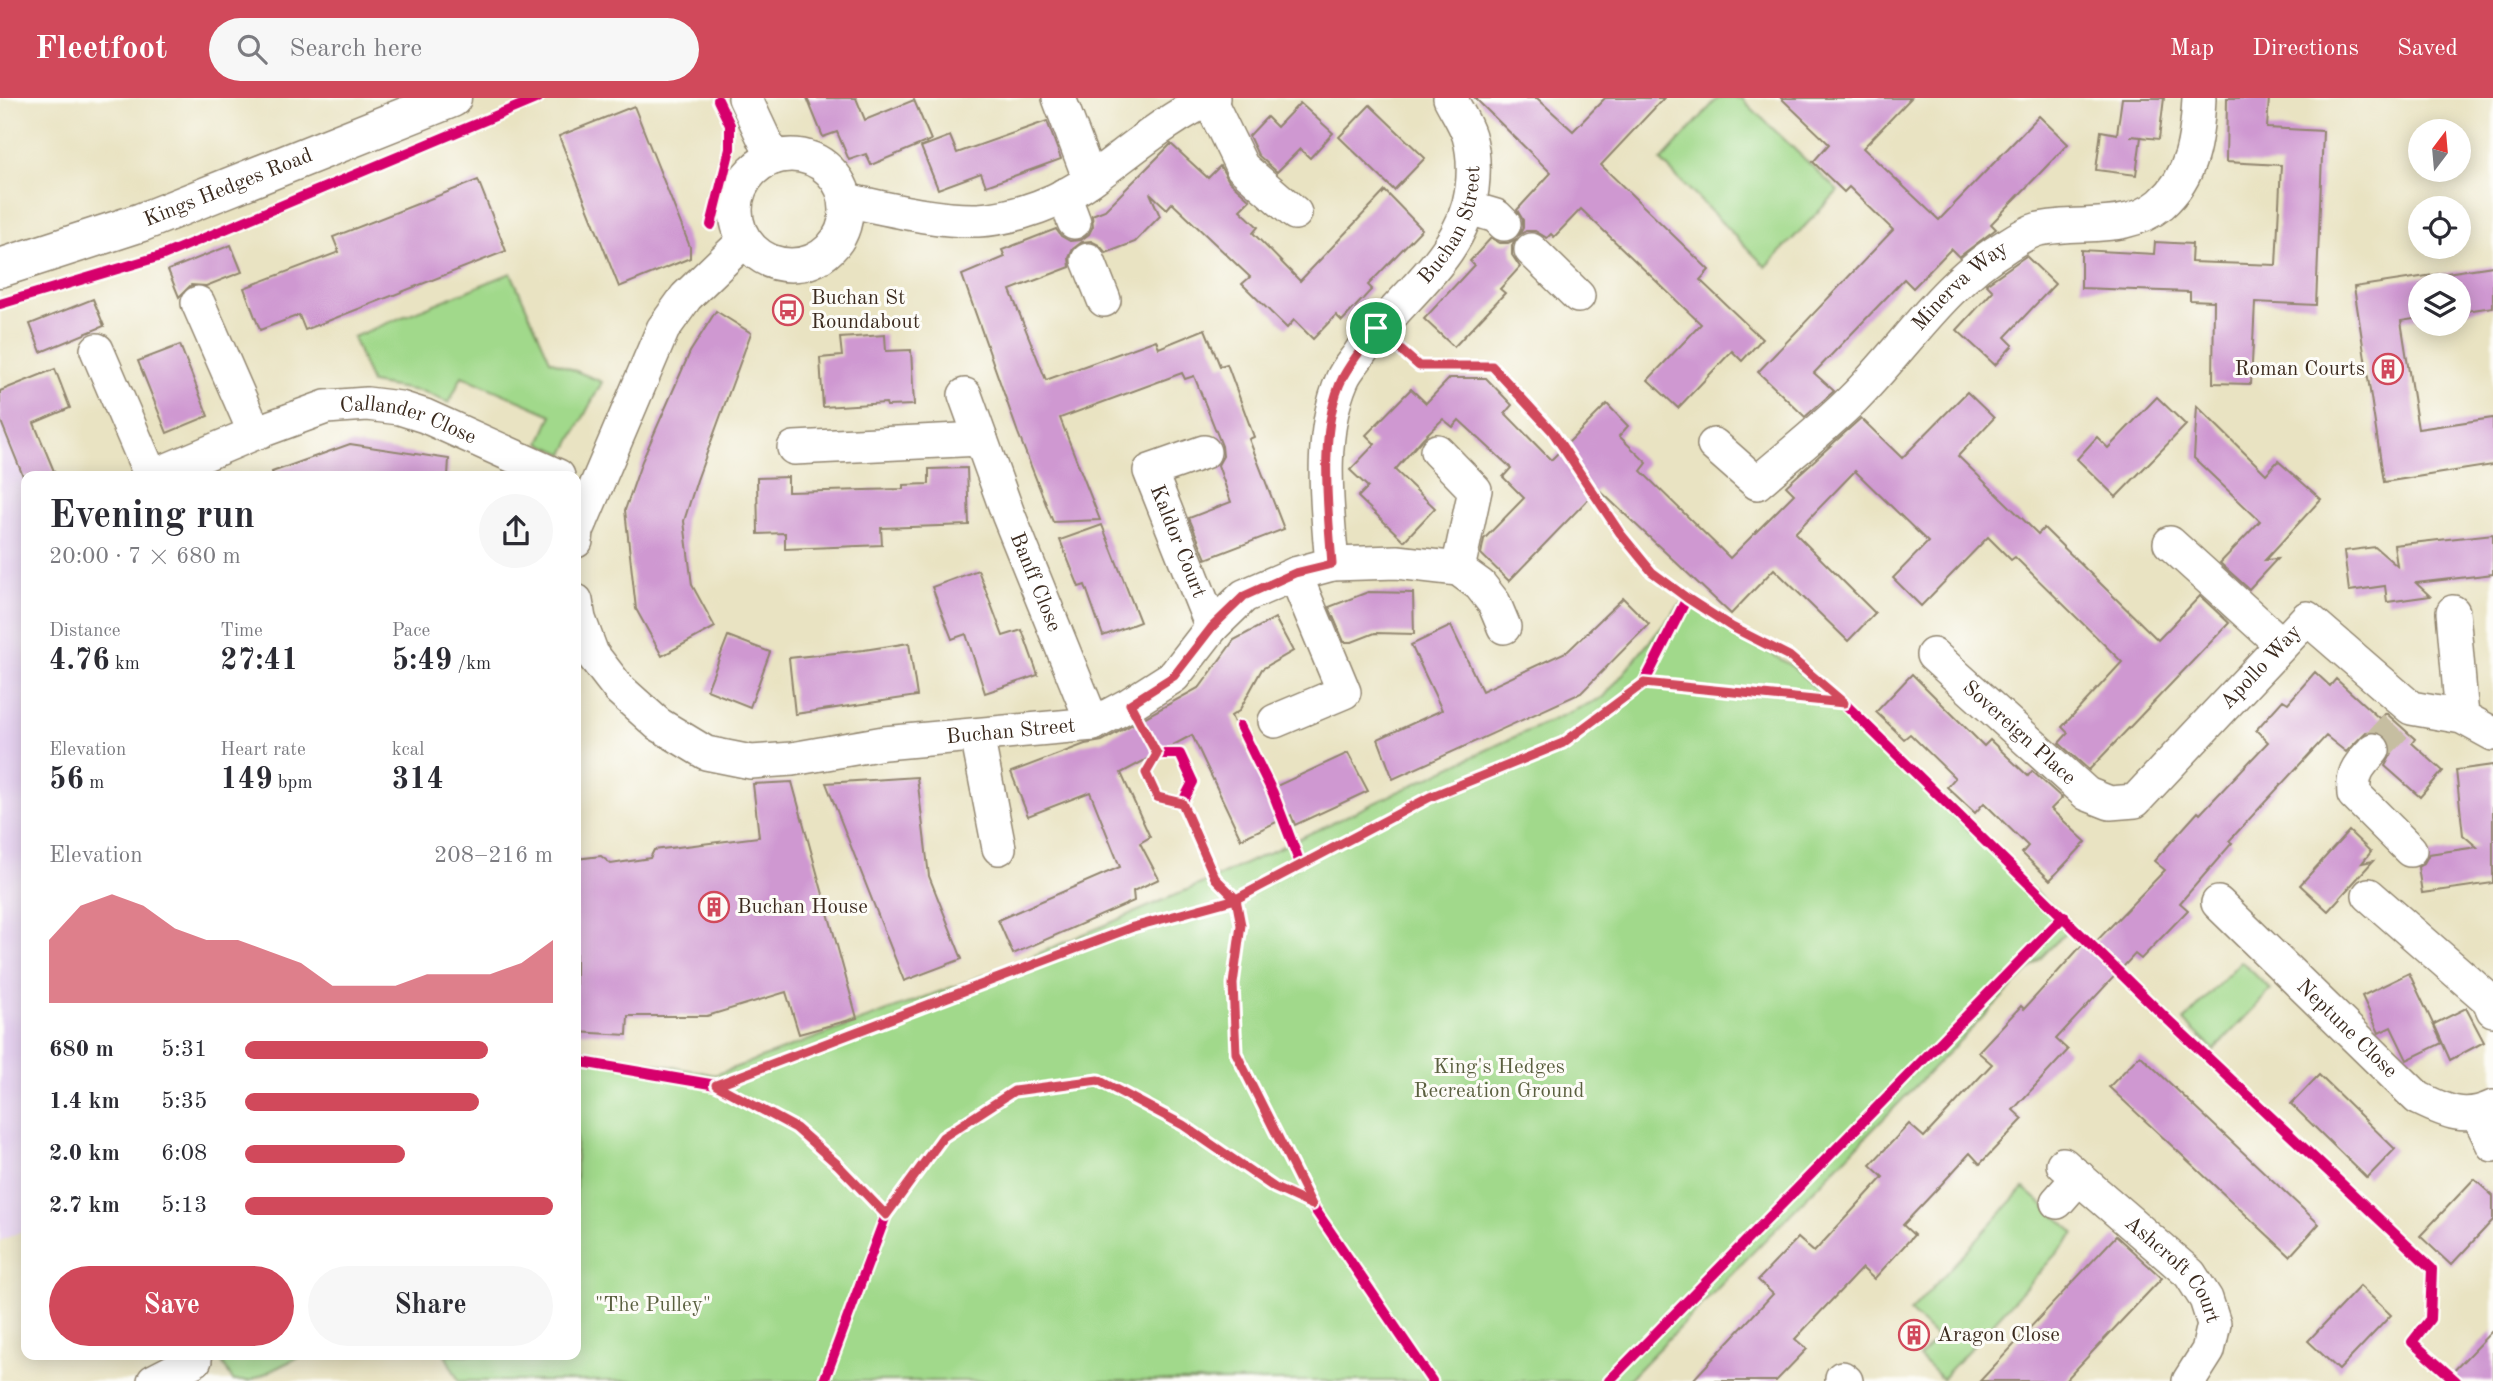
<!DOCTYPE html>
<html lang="en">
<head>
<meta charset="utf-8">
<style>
  :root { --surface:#fff; --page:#f7f7f7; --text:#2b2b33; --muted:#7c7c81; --accent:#d1495b }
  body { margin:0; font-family:"Old Standard TT",serif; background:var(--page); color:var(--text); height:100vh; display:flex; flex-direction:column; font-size:26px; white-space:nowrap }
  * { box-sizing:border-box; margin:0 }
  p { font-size:23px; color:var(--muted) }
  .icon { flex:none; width:38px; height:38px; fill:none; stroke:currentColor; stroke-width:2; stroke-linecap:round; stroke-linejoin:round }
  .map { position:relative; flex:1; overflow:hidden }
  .side { position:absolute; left:21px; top:373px; width:560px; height:889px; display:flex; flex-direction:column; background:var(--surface); border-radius:14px; box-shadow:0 4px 18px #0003 }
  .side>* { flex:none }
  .needle { width:46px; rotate:16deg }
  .buttons { position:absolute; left:2408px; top:21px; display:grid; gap:14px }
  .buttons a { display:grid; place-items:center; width:63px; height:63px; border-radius:50%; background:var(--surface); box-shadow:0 4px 18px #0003; font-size:35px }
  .pin { position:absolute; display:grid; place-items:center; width:60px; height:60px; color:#fff; margin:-30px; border:4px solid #fff; border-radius:50%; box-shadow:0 2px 7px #0007 }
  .round { display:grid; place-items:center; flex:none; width:74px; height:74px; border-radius:37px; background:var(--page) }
  .summary { display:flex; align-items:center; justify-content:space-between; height:119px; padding:0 28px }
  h1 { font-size:38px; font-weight:800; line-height:52px }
  .figures { display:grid; grid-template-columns:repeat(3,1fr); gap:10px; height:119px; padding:7px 28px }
  .figures div { display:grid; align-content:center }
  .figures b { font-size:30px; font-weight:800 }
  .figures small { font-size:19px; font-weight:400 }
  .figures p { font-size:19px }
  .chart { height:196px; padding:14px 28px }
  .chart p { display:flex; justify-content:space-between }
  .chart svg { width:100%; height:126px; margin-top:7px; fill:var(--accent); opacity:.7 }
  .primary-button { display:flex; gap:14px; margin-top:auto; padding:14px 28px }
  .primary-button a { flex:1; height:80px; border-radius:42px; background:var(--accent); color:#fff; font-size:28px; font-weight:800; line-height:80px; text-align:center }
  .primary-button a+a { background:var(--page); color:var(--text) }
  ul { padding:0 28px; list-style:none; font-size:23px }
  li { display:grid; grid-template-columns:112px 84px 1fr; align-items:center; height:52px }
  li i { height:18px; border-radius:9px; background:var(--accent) }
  header { display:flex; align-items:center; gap:42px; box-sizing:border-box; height:98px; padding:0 35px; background:var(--accent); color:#fff }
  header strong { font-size:33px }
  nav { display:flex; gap:38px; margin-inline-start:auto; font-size:24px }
  .search { width:490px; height:63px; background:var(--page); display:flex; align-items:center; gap:18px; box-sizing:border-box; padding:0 24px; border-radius:38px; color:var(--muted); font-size:26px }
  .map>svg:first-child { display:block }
</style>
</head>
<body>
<header>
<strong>Fleetfoot</strong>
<div class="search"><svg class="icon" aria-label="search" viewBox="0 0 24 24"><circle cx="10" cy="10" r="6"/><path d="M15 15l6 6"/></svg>Search here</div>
<nav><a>Map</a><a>Directions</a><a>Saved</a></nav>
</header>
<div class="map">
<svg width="2493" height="1283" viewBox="0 0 2493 1283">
  <rect width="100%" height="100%" fill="#fdfcf7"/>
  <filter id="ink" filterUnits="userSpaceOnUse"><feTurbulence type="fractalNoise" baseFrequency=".0143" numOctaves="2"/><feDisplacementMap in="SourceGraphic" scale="14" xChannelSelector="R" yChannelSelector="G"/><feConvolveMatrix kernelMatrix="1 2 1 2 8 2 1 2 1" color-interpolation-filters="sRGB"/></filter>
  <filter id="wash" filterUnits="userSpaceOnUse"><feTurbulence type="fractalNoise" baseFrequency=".00686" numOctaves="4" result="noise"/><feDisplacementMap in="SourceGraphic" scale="28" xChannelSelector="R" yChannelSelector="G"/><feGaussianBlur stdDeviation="1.57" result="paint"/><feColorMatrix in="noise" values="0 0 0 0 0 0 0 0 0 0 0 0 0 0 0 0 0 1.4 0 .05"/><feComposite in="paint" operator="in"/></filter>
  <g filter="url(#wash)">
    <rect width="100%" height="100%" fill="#e9e3c2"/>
    <polygon fill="#e6d2f0" points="0,292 36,378 26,378 26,1131 0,1143"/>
    <g fill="#a1d98b" stroke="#6e8254" stroke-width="2">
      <polygon points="1718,0 1741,0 1838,93 1766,169 1661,63"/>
      <polygon points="511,175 550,262 602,284 564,356 540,345 552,317 462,278 449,305 424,294 371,285 353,239"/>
      <polygon points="1683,503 1792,568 2072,828 1627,1283 459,1283 445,1257 576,1256 576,951 715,977 1012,867 1215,780 1512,640 1604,599"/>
      <polygon points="2241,863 2271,892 2214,952 2184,923"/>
      <polygon points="2024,1090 2075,1135 1942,1281 1919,1259 1937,1240 1910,1214"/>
      <polygon points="218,1257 303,1257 250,1283 233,1283"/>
    </g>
    <g id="blocks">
      <g fill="#cf98d1">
        <polygon points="807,0 856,0 865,22 914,2 931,42 871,67 866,56 849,62 837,34 823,39"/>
        <polygon points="1475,0 1537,0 1573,33 1605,0 1664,0 1601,67 1709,172 1700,182 1762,241 1742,263 1732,253 1678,310 1648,282 1701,226 1581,111 1554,139 1551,136 1547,140 1535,133 1526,133 1519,137 1523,130 1523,122 1517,112 1551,75"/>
        <polygon points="1781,0 1911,0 1863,50 1939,122 2039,18 2068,46 1991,126 1996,131 1959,159 1951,151 1913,190 1904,181 1814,275 1834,293 1805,319 1758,274 1893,132 1849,89 1844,94 1813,64 1829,46"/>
        <polygon points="2122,0 2164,0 2159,41 2130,38 2141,39 2136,77 2096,72 2101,33 2117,36"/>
        <polygon points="2227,0 2269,0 2267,30 2323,33 2316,207 2255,204 2251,286 2213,285 2214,203 2190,202 2190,194 2081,190 2081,152 2154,156 2155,144 2192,146 2191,164 2276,167 2281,67 2226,64"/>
        <polygon points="1300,5 1333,35 1310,60 1300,51 1277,74 1258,57 1249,38 1267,19 1277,29"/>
        <polygon points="1370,7 1425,60 1394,92 1339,39"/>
        <polygon points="634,8 690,149 690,160 619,189 559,38"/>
        <polygon points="1047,23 1061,61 986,88 981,75 938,91 921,49 950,38 957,55"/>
        <polygon points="1171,46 1208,80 1220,68 1229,83 1250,102 1240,112 1258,129 1253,135 1300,183 1385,93 1422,131 1368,187 1372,191 1342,223 1336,217 1313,241 1294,222 1287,230 1242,186 1250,179 1172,105 1167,111 1150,95 1160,118 1135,144 1106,155 1099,147 1091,143 1082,144 1073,151 1069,160 1070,169 1010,192 1046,282 1156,242 1159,250 1205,231 1220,268 1227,266 1254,339 1249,341 1284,431 1206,461 1189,420 1231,404 1218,367 1223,358 1222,348 1194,278 1185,281 1182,275 1060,320 1100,422 1053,424 1018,335 962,177 1005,159 1002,152 1056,131 1061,138 1070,143 1081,142 1089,136 1093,128 1092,117 1105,112"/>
        <polygon points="478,82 506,153 305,232 299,217 260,232 244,190 339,154 333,139"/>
        <polygon points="1491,140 1500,145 1508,145 1516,141 1512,148 1512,157 1520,169 1500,191 1505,195 1454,249 1424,221 1474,167 1470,163"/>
        <polygon points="231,147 242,174 206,188 191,187 179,199 168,172"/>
        <polygon points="2026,158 2055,186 2005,239 2013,247 1995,267 1957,232 1993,193 1986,186"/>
        <polygon points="2493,168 2493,209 2459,214 2459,187 2420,187 2420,220 2401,223 2418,331 2493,320 2493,367 2384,384 2354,189"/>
        <polygon points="93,201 104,228 41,254 30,226"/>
        <polygon points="716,213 751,235 697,382 684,423 692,487 715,529 662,558 636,511 625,412 642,363 690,254"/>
        <polygon points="885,237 886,253 911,252 914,307 887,308 886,305 823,309 820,260 842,258 840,240"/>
        <polygon points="180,247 208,318 167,335 138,263"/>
        <polygon points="55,271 70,310 34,325 56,378 23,378 0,321 0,293"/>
        <polygon points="1450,280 1486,280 1512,307 1505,315 1551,362 1607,306 1628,328 1619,338 1647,365 1641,373 1730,460 1794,396 1786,388 1861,320 1902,360 1967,294 1994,320 1958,358 2038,436 2044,430 2158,542 2200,498 2229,525 2089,672 2059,645 2068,635 2062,629 2122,564 2015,459 2011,462 1988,439 1921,508 1893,480 1928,444 1855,373 1795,435 1875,515 1848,543 1774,471 1731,516 1598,391 1509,483 1481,456 1484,441 1524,400 1503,379 1511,370 1459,322 1453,329 1443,321 1423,340 1395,372 1435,410 1404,443 1358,399 1368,389 1350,372 1375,346 1366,337 1411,291 1426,305"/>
        <polygon points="2157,299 2186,327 2116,399 2077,361 2097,339 2108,350"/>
        <polygon points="2197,308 2266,376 2278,363 2321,401 2265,462 2277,461 2249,491 2220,465 2260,423 2194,360"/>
        <polygon points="350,346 449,361 448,378 273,378 272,374"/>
        <polygon points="967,370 969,427 881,430 882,447 785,451 785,435 758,436 757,380 788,379 788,394 903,391 903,387 929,386 929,371"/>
        <polygon points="1102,427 1140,524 1103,538 1085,487 1079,489 1060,442"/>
        <polygon points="2493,436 2493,476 2416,485 2430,498 2387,504 2385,488 2349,493 2344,453 2375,449 2397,468 2394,447"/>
        <polygon points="978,472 1003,538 1022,532 1038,577 985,595 966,536 952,541 932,489"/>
        <polygon points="1368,494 1413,495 1414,536 1375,535 1352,544 1344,544 1329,509"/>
        <polygon points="1623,500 1649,526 1581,595 1393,681 1378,641 1442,612 1411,547 1451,528 1482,593 1568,553"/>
        <polygon points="1275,520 1293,553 1262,571 1239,613 1231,618 1266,693 1348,655 1368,693 1295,727 1291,717 1241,741 1192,637 1121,675 1150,739 1140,745 1159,781 1133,793 1134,803 1013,856 998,822 1120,769 1090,694 1028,718 1011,674 1085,646 1102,643 1200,589 1234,542"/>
        <polygon points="728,538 770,554 750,609 707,592"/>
        <polygon points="909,545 917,598 795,616 789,560 864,552"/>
        <polygon points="2315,574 2330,588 2336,581 2380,621 2386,615 2415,641 2412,645 2443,673 2420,699 2385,668 2392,655 2391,645 2385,637 2376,633 2366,634 2346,654 2326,638 2229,743 2232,745 2180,805 2188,812 2141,861 2135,856 2056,941 2068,952 2013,1012 2023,1021 1980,1066 1970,1055 1938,1090 1903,1127 1914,1137 1874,1181 1862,1170 1795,1241 1807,1251 1776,1283 1692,1283 1773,1196 1758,1182 1798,1140 1814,1154 1883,1079 1870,1067 1890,1046 1909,1026 1924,1039 1992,966 1978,954 2021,908 2024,911 2083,846 2089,851 2165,772 2154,763 2198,714 2200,716 2268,644 2256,632 2283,602 2288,605"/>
        <polygon points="1912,576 1984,648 1990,642 2028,678 2032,673 2062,700 2051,711 2086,744 2050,782 2022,755 2028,748 1984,705 1975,715 1947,689 1955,680 1910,636 1904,641 1876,614"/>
        <polygon points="2493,667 2493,785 2422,795 2418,769 2424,765 2429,756 2477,749 2463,737 2456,672"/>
        <polygon points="917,679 929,778 962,861 904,883 826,685"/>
        <polygon points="792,684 857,920 799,936 786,894 707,918 628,918 627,937 576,934 576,761 601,758 611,766 650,760 654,752 759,739 753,686"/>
        <polygon points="2349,733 2371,754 2362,765 2373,763 2328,813 2300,787"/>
        <polygon points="2409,875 2442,945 2407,962 2391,929 2379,935 2362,898"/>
        <polygon points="2466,910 2484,944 2450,962 2434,926"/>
        <polygon points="2140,957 2319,1126 2290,1158 2109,989"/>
        <polygon points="2319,977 2395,1051 2367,1080 2291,1006"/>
        <polygon points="2474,1081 2493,1098 2493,1122 2451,1167 2420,1138"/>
        <polygon points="2116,1138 2162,1180 2126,1218 2065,1283 1980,1283"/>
        <polygon points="2360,1188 2391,1217 2339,1272 2308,1243"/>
        <polygon points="2493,1232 2493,1283 2444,1283"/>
      </g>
    </g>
  </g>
  <g filter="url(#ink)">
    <use href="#blocks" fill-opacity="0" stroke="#928670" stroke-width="2"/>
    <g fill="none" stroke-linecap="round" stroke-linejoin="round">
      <polyline stroke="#c6bea1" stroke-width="33" stroke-dasharray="33 17" stroke-linecap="butt" points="2373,652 2398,625"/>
      <g stroke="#928670" stroke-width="36">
        <g id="street">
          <polyline points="745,0 773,60"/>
          <polyline points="1059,0 1090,82"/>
          <polyline points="1209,1 1242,69 1295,115"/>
          <circle cx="791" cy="112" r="55"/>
          <polyline points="1064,97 1074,124"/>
          <path d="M846,102C889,111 934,123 978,122C1017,120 1062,103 1093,80C1129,54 1171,17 1213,0"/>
          <polyline points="1469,110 1496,118 1504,126"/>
          <polyline points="1531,152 1578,198"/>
          <polyline points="1088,162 1104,202"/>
          <polyline points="198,205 255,335"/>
          <polyline points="97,252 151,378"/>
          <path id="s1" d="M965,297L1008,416L1093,626"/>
          <path id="s2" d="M1714,347L1757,385C1789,357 1823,331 1853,301C1904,250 1943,186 2006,148C2015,142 2028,134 2039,131C2080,122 2126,135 2161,106C2193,78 2197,40 2199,0"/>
          <polyline points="794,350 981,341"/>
          <polyline points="1437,353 1475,392 1458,471"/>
          <path id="s3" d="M1204,354L1150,373L1212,529"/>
          <path id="s4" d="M153,378L255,335L326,309L367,306L400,310L425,318L558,378"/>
          <polyline points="576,443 577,433 663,231 686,199 744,143"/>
          <polyline points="2170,445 2281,546"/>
          <polyline points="1332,466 1397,464 1458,471 1480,487 1494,505 1504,529"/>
          <path id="s5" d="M576,503L579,521L592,556L619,591L658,626L706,655L751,664L792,661L884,645L1093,626L1130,606L1174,578L1212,529L1244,498L1295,476L1332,466C1327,407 1318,338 1342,282C1346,272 1354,264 1360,255C1398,199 1462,162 1472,91C1474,74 1474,55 1469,38C1465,25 1456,12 1450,0"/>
          <polyline points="2453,514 2462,619"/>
          <path id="s6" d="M1933,557L2087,696L2110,705L2135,703L2307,520L2411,610L2462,619L2493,636"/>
          <polyline points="1275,623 1344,594 1295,476"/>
          <polyline points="977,637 999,750"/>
          <path d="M2373,652C2359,668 2352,673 2354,696L2410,752"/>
          <polyline points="2369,797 2489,902 2493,912"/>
          <path id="s7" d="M2218,805L2418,1000C2445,1013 2464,1023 2493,1009"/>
          <polyline points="2478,1016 2493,1047"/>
          <path id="s8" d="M2063,1066L2190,1176L2206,1201L2214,1226L2208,1253L2189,1283"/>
          <polyline points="2057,1104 2079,1079"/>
          <polyline points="1842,1280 1846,1283"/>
          <polyline points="154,1283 195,1262"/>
        </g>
      </g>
      <g stroke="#928670" stroke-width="41">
        <g id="secondary">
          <path id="s9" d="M0,170L142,124L452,0"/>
        </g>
      </g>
      <use href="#street" stroke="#fff" stroke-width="33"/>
      <use href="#secondary" stroke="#fff" stroke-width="38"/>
      <g stroke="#fdfcf7" stroke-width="15">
        <g id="cycleway">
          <polyline points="711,127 730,51 730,27 718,2"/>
          <polyline points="0,206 161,158 538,0"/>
          <polyline points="1376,230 1419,268 1492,268 1552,333 1620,435 1652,474 1687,500 1733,529 1789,558 1844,605 2166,920 2432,1171 2430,1221 2412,1244 2456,1283"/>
          <polyline points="1644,585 1687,500"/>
          <polyline points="1240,628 1273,695 1301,768"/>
          <polyline points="1157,656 1180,656 1193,684 1182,705 1215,780 1236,801 1241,827 1233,886 1236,955 1312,1107"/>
          <polyline points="576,963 716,987 1133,829 1236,801 1430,699 1563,645 1644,585 1844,605"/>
          <polyline points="716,987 796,1030 837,1066 886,1117"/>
          <polyline points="824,1283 886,1117 943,1039 1014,993 1098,982 1183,1027 1275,1090 1312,1107 1432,1283"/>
          <polyline points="1609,1283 2064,818"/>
        </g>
      </g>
      <use href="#cycleway" stroke="#d6006c" stroke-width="10"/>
    </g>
  </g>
  <g fill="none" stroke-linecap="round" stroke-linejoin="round" filter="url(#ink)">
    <g stroke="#fff" stroke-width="14">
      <path id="route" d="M1376,230C1366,246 1352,262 1343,279C1318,329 1328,412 1332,466L1295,475L1244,498L1212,529L1174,578L1130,606L1157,656L1146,675L1157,699L1182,705L1215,780L1236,801L1241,827L1233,886L1236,955L1312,1107L1275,1090L1183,1027L1098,982L1014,993L943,1039L886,1117L837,1066L796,1030L716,987L1133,829L1236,801L1430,699L1563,645L1644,585L1844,605L1789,558L1732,529L1687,500L1652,474L1620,435L1552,333L1492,268H1419L1376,230"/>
    </g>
    <use href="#route" stroke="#d1495b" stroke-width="9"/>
  </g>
  <defs>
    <g id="bus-ring" transform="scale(1.575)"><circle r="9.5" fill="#fdfcf7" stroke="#d1495b" stroke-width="1.5"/><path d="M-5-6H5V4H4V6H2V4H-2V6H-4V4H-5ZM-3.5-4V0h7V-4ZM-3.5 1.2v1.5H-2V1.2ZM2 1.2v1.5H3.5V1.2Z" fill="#d1495b"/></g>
    <g id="building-ring" transform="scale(1.575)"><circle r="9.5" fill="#fdfcf7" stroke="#d1495b" stroke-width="1.5"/><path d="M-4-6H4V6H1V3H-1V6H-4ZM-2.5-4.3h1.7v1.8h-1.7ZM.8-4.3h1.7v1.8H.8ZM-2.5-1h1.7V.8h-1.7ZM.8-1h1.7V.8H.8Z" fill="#d1495b"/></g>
  </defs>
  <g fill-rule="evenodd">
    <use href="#bus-ring" x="788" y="212"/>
    <use href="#building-ring" x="2388" y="271"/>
    <use href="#building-ring" x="714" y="809"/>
    <use href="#building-ring" x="1914" y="1237"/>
  </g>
  <g text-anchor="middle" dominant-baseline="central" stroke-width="6" stroke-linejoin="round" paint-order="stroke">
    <g font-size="21" fill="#3b2a1e" stroke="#fdfcf7">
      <text stroke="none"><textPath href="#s9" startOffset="242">Kings Hedges Road</textPath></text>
      <text stroke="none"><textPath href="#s5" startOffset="1272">Buchan Street</textPath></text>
      <text stroke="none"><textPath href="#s2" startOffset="341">Minerva Way</textPath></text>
      <text stroke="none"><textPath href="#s4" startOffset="271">Callander Close</textPath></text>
      <text stroke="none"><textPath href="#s3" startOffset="133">Kaldor Court</textPath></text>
      <text stroke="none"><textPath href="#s1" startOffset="200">Banff Close</textPath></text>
      <text stroke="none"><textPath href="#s6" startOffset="441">Apollo Way</textPath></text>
      <text stroke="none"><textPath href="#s5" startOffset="516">Buchan Street</textPath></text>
      <text stroke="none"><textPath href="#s6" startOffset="116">Sovereign Place</textPath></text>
      <text stroke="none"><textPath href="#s7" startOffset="180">Neptune Close</textPath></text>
      <text stroke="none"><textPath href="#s8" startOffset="154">Ashcroft Court</textPath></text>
    </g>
    <g font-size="21" fill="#3b2a1e" stroke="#fdfcf7" text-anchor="start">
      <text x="811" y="200">Buchan St<tspan x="811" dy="24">Roundabout</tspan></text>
      <text x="2365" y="271" text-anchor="end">Roman Courts</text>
      <text x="737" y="809">Buchan House</text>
      <text x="1937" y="1237">Aragon Close</text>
    </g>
    <g font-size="21" fill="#5a5f3f" stroke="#fdfcf7">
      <text x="1499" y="969">King's Hedges<tspan x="1499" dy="24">Recreation Ground</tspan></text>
      <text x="653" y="1207">"The Pulley"</text>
    </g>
  </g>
</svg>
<div class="buttons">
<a><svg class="needle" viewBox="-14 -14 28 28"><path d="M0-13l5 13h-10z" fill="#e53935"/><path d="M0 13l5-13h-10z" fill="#7c7c81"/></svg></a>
<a><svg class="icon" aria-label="locate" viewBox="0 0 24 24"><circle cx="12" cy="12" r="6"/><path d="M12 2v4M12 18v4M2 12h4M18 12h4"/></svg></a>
<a><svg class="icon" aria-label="layers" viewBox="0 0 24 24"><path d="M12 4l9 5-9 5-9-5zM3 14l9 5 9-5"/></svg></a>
</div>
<div class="pin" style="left:1376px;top:230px;background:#1e9e55"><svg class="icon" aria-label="arrive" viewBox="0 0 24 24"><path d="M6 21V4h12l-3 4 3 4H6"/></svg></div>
<section class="side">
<div class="summary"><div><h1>Evening run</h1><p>20:00 · 7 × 680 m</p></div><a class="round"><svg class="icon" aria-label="share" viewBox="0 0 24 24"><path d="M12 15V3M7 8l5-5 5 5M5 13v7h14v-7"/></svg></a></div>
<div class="figures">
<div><p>Distance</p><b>4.76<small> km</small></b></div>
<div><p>Time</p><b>27:41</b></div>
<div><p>Pace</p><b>5:49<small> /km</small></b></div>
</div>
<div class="figures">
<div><p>Elevation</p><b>56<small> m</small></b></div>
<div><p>Heart rate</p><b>149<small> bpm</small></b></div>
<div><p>kcal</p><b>314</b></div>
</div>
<div class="chart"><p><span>Elevation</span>208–216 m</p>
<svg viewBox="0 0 160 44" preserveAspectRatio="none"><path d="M0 44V22L10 10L20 6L30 10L40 18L50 22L60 22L70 26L80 30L90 38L100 38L110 38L120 34L130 34L140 34L150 30L160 22V44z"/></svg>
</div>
<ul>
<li><b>680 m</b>5:31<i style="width:79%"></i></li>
<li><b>1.4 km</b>5:35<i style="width:76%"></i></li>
<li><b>2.0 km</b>6:08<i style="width:52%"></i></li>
<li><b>2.7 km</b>5:13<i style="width:100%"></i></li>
</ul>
<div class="primary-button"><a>Save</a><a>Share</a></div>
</section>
</div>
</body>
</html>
